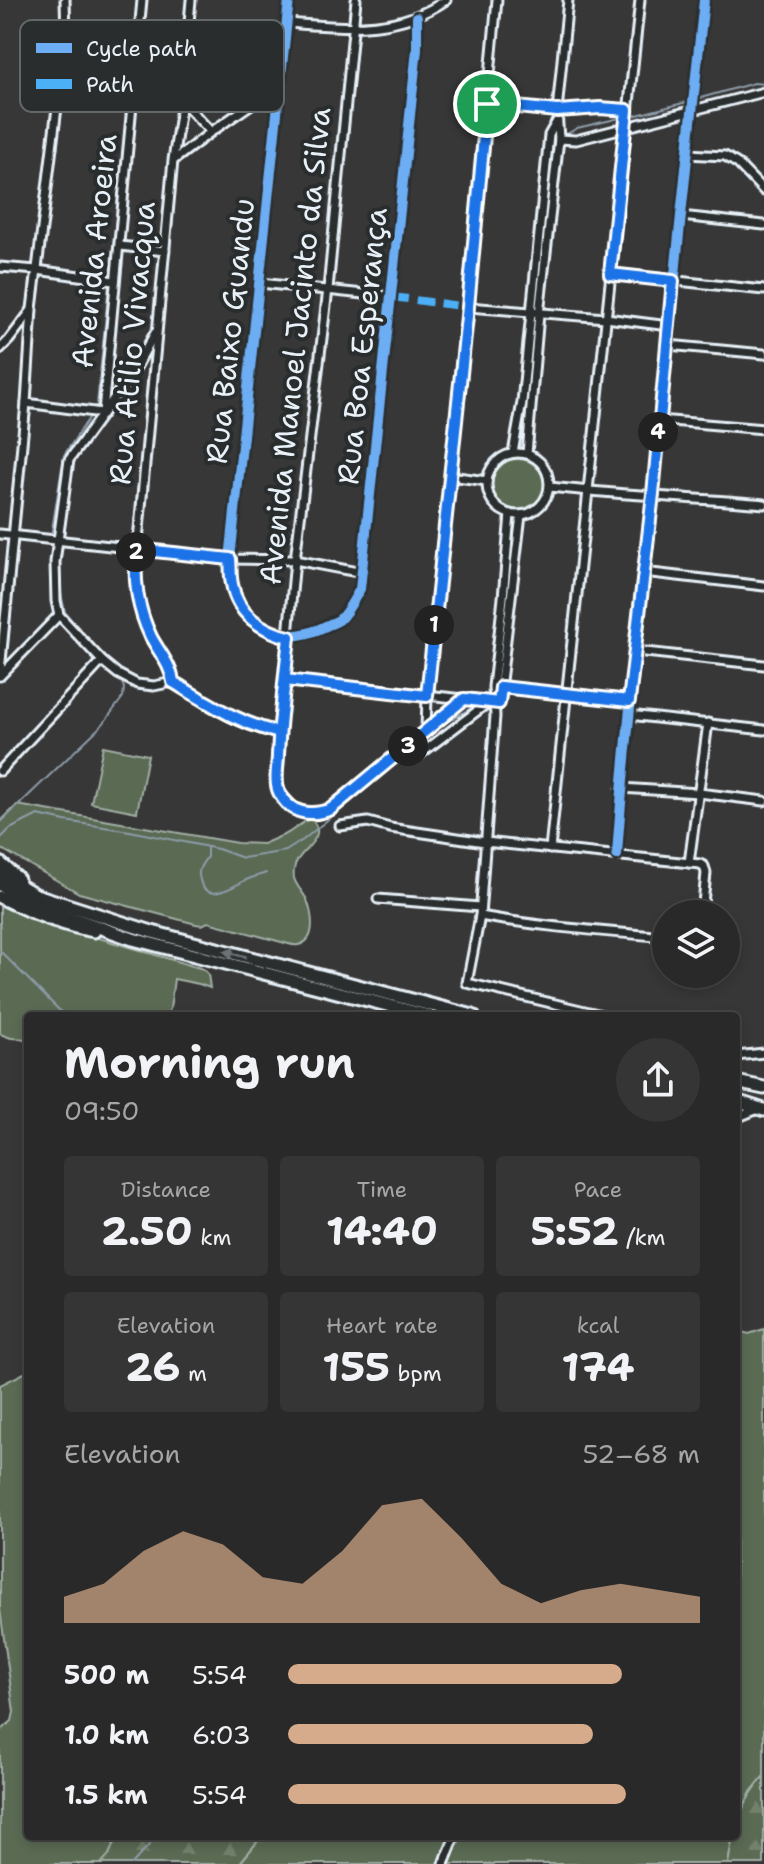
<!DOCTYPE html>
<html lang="en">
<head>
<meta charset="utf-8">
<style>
  :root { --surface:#2a2929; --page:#363535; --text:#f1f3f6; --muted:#a5a6a8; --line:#464546; --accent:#d6ab8b }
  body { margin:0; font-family:"Shantell Sans",sans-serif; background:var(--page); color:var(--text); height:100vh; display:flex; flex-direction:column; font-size:30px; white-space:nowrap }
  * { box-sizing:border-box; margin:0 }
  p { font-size:26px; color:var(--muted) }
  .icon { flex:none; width:44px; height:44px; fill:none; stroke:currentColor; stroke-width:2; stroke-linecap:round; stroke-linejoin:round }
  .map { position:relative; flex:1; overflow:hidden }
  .sheet { position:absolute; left:24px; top:1012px; width:716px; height:828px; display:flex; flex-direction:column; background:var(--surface); border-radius:8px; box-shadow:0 4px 12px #0003,0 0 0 2px var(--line) }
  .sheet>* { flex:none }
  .tools { position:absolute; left:652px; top:900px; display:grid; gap:16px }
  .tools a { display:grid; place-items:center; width:88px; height:88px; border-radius:50%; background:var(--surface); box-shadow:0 4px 12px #0003,0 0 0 2px var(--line); font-size:40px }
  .pin { position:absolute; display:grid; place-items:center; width:68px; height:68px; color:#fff; margin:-34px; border:4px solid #fff; border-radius:50%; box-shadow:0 2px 8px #0007 }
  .km { position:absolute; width:40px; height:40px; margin:-20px; border-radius:50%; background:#222; color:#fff; font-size:22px; line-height:40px; text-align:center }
  .round { display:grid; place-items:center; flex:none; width:84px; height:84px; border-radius:42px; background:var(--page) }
  .summary { display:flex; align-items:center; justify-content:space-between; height:136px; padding:0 40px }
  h1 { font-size:44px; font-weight:700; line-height:60px }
  .figures { display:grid; grid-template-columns:repeat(3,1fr); gap:12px; height:136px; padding:8px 40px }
  .figures div { display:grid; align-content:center; border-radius:8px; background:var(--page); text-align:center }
  .figures b { font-size:40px; font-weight:700 }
  .figures small { font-size:22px; font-weight:400 }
  .figures p { font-size:22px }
  .chart { height:224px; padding:16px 40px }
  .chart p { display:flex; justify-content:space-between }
  .chart svg { width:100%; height:144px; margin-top:8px; fill:var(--accent); opacity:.7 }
  ul { padding:0 40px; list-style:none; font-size:26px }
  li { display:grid; grid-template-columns:128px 96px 1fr; align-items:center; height:60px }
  li i { height:20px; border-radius:10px; background:var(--accent) }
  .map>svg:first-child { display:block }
</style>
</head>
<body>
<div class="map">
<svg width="764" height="1864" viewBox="0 0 764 1864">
  <defs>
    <pattern id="forest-firs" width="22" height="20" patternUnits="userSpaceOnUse" patternTransform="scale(2)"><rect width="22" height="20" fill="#5a6a52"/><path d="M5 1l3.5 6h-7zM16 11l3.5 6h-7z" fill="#72806c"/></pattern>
  </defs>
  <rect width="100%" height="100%" fill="#383737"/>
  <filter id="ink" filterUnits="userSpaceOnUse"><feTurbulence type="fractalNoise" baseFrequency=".0125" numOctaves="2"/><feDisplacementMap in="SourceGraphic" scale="16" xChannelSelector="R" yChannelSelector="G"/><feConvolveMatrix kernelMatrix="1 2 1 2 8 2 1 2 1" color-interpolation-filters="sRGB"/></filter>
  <g filter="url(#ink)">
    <g fill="#5a6a52" stroke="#a1aea5" stroke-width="2">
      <circle cx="518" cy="485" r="26"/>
      <polygon points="103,746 148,755 137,812 91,803"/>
      <path d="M17,805L237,843L263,844L288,833L310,818C331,837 300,849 295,865C294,871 293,871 294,878C296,886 303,892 307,900C312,913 318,941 298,945C294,946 289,944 285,943L208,922L202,925L196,924L79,893L0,848V822Z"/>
      <polygon points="0,901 41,921 203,969 208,974 210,988 199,984 174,979 170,1009 167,1016 28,1016 28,1039 11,1038 0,1034"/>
      <polygon points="764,1329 764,1776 750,1793 736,1827 736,1330 749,1334"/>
      <polygon points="28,1371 28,1836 117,1836 109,1855 101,1864 0,1864 0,1731 12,1721 14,1712 0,1609 0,1385"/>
      <polygon points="262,1836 733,1836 728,1864 239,1864"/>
    </g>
    <g fill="url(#forest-firs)" stroke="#a1aea5" stroke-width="2">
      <path d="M764,1776V1864H728L733,1836H736C736,1814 751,1792 764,1776Z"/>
      <polygon points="117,1836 262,1836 239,1864 101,1864 109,1855"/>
    </g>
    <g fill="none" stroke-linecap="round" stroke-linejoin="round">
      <g stroke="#8d9ca9" stroke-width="2">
        <polyline points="697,99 754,83 764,84"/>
        <polyline points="633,116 687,102"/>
        <polyline points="567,134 577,128 620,118"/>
        <polyline points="110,277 138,0"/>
        <polyline points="95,408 97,404 109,284"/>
        <polyline points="51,536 64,455 91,415"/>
        <polyline points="51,542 53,556"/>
        <polyline points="59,584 65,612 96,650"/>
        <polyline points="0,823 103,724 123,697 124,688 121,680"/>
        <polyline points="0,839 10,829 38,815 65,821 130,831 218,849 243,858 286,851 303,840 446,722 470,709"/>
        <path d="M207,848V857C201,865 197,870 200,880C205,903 229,889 242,882C249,878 258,876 266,873"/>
        <polyline points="0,951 65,1016"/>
        <polyline points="132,1864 157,1836"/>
      </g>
      <g stroke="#e8f1f8" stroke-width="13">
        <g id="street">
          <path d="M289,0L230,559C231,576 231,592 241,607C261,640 296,642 328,625C331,624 335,622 339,620C348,612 354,599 360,589L417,49V17"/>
          <polyline points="356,0 328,289 295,560 279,733 277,780 279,792 296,810 308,814 318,814 331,809 464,699 499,703"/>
          <path d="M287,23C343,27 397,34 446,0"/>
          <polyline points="132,98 182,101 211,132"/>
          <polyline points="487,104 557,111 600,108 627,110"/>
          <polyline points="559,139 576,140 764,92"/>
          <polyline points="687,154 725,156 738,164 764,191"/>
          <polyline points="174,160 211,132 279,85"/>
          <polyline points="681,216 764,225"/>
          <polyline points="120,246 165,251"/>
          <polyline points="0,267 37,270 114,281"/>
          <polyline points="610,274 764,290"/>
          <polyline points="260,283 392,297"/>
          <polyline points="468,307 606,318 669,326"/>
          <polyline points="155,333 135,369 69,460 55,562 56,601 59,615 102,661 118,674 137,684 154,686 173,682 234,718 256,727 279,733"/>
          <polyline points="668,345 764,354"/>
          <polyline points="0,349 9,340 31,311"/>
          <polyline points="26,403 102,413"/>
          <polyline points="103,412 142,0"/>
          <polyline points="659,420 764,429"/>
          <circle cx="518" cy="484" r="31"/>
          <polyline points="513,453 522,402 549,135 557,121"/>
          <polyline points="527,454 539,314 559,139 557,111 568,0"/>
          <polyline points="450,476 487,481"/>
          <path d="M550,487C621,495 693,498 764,504"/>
          <polyline points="510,514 503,598 493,687 495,716 480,916 467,983 606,1016"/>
          <polyline points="0,534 230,559 295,560 363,573"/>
          <polyline points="643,572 764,586"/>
          <polyline points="636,651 764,665"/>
          <polyline points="0,672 26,403 32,309 66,35 65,0"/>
          <polyline points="0,676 59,615"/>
          <polyline points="285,680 464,699"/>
          <path d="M173,682C171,664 158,652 151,636C141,615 136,595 135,573L173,160L182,101L191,0"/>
          <polyline points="499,687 629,701"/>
          <polyline points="498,706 521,515"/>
          <polyline points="629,715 764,730"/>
          <polyline points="426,731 427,696 468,307 497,0"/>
          <polyline points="415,758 489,702"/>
          <polyline points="0,771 102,661"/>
          <polyline points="621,788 699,793 764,801"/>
          <polyline points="340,826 368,822 390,828 485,842 700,864 704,866 706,873 702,914"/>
          <polyline points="550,849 640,0"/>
          <path d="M617,855C625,734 641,614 653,493C669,329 686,164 704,0"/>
          <polyline points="689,863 708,723"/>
          <polyline points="378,899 480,907"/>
          <path d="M480,916C541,927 604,931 666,937"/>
          <polyline points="736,1056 764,1053"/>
          <polyline points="736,1118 758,1109"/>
          <polyline points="444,1864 455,1836"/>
        </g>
      </g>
      <g stroke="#e8f1f8" stroke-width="17">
        <g id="primary">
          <polyline points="0,863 18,879"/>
          <polyline points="0,874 36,895 152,932 473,1016"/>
          <polyline points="0,885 41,907 133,939 429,1016"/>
          <path d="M0,897C30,912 60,925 94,931"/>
          <polyline points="736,1082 764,1088"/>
          <polyline points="736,1101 764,1110"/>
        </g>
      </g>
      <use href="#street" stroke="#2a2d2e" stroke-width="7"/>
      <use href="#primary" stroke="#2a2d2e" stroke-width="11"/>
      <polyline stroke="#4cb0f7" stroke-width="8" stroke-dasharray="16 8" stroke-linecap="butt" points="392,297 468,307"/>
      <g stroke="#2a2d2e" stroke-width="15">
        <g id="cycleway">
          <path d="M289,0L230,559C231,576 231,592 241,607C261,640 296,642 328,625C331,624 335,622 339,620C348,612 354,599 360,589L417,49V17"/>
          <path d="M617,855C625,734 641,614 653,493C669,329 686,164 704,0"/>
        </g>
      </g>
      <use href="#cycleway" stroke="#6dadf4" stroke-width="10"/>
    </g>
    <defs><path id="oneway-solid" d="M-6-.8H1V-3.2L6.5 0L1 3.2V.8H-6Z" transform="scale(2)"/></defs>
    <use fill="#6c7275" href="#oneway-solid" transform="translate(235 954) rotate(-165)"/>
  </g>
  <g fill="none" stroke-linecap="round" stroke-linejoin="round" filter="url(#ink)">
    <g stroke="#fff" stroke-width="16">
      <path id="route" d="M487,104L468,307L427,696L285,680L279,733C236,722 210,704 173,682C171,665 159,652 151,637C137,608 134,581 136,549L230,559C231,567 230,576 232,584C237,614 262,631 289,637C285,676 280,716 278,755C278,766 274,781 279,792C289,814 311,817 331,809L464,699L499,703L501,687L629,701L653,494L673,281L610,274L627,110L600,108L557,111L487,104"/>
    </g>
    <use href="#route" stroke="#1a73e8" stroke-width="10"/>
  </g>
  <g text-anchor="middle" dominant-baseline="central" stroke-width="8" stroke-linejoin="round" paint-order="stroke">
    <g font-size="30" fill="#e8f1f8" stroke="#2a2d2e">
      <text transform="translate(94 251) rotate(-84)">Avenida Aroeira</text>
      <text transform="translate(230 331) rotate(-84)">Rua Baixo Guandu</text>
      <text transform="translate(132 343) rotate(-85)">Rua Atilio Vivacqua</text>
      <text transform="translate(295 346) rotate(-84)">Avenida Manoel Jacinto da Silva</text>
      <text transform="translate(362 346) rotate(-84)">Rua Boa Esperança</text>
    </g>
  </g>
  <rect x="20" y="20" width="264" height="92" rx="12" fill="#2a2d2e" stroke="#63686b" stroke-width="2"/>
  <rect x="36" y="43" width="36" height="10" fill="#6dadf4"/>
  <rect x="36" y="79" width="36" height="10" fill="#4cb0f7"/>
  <g font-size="22" fill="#e8f1f8">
    <text x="86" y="56">Cycle path</text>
    <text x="86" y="92">Path</text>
  </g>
</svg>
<div class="tools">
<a><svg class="icon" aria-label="layers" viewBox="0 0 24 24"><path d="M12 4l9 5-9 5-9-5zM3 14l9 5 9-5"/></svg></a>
</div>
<div class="pin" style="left:487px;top:104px;background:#1e9e55"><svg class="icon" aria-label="arrive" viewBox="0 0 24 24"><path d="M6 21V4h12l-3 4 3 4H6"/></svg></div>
<b class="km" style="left:434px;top:625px">1</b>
<b class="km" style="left:136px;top:552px">2</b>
<b class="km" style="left:408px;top:746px">3</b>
<b class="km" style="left:658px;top:432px">4</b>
<section class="sheet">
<div class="summary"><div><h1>Morning run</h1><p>09:50</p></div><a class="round"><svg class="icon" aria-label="share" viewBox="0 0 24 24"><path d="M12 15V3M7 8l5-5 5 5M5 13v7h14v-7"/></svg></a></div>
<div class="figures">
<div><p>Distance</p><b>2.50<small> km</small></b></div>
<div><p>Time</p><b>14:40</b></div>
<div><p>Pace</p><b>5:52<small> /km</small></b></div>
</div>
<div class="figures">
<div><p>Elevation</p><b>26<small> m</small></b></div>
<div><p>Heart rate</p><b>155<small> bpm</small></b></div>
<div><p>kcal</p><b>174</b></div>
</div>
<div class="chart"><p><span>Elevation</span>52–68 m</p>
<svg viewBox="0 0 160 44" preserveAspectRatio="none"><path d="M0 44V36L10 32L20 22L30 16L40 20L50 30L60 32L70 22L80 8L90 6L100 18L110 32L120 38L130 34L140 32L150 34L160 36V44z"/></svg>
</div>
<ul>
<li><b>500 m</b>5:54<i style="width:81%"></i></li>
<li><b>1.0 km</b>6:03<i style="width:74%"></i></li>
<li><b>1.5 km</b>5:54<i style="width:82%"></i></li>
</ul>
</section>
</div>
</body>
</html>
